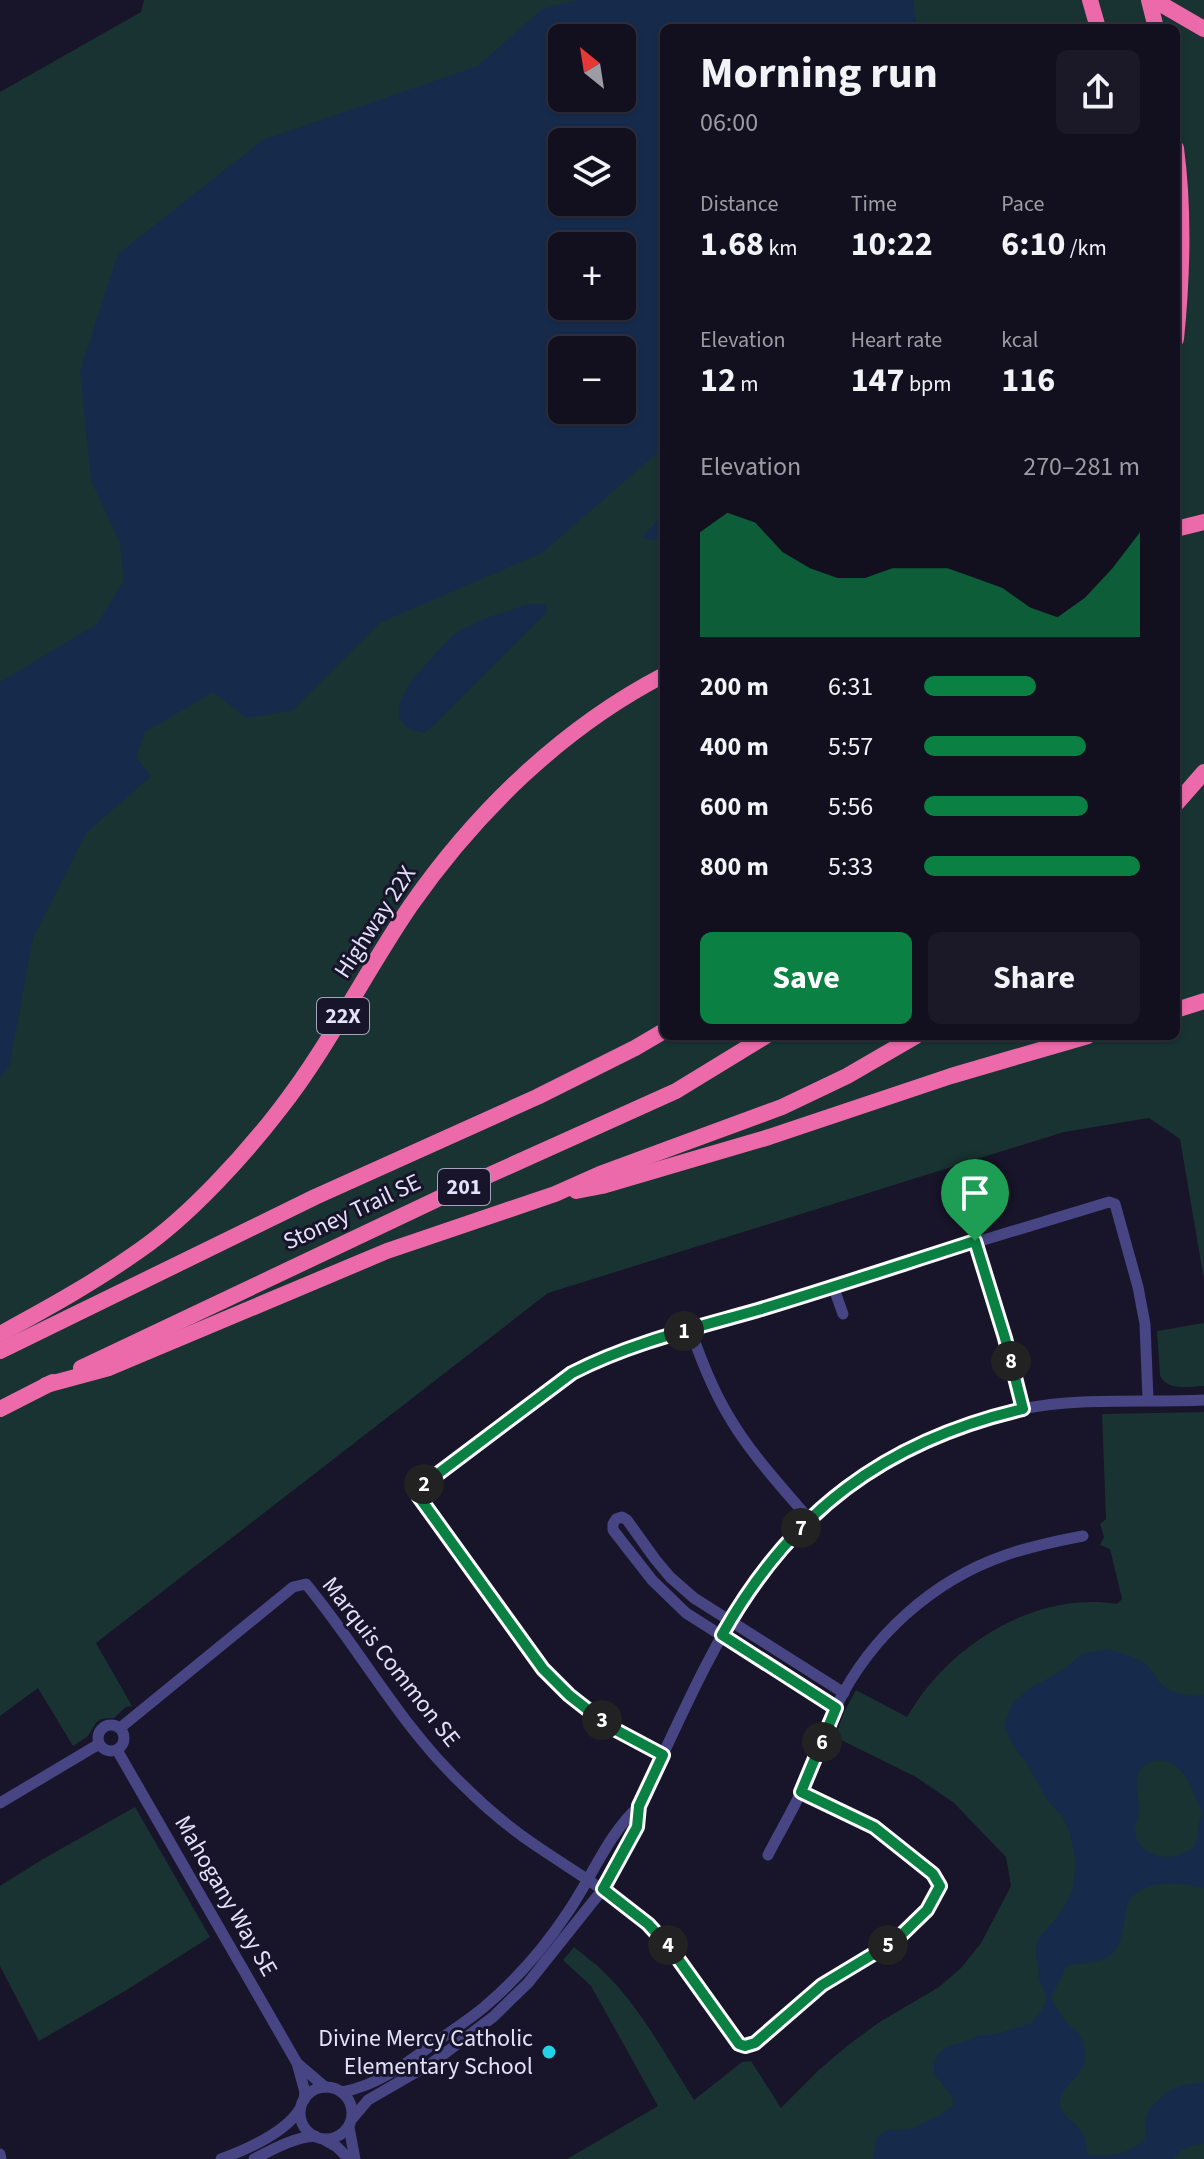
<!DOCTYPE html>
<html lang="en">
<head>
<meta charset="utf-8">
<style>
  :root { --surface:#120f1f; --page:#1b1828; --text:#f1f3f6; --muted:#9c9ca4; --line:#312f3d; --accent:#0b8043 }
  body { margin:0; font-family:"Source Sans 3",sans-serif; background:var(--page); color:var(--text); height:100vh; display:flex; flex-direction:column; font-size:30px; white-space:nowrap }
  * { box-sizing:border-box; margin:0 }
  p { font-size:26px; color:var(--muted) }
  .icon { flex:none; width:44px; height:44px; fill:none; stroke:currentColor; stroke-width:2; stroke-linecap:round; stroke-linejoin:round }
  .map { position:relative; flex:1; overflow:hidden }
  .side { position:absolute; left:660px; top:24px; width:520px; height:1016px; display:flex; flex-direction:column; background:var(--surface); border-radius:12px; box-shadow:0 2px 6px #0004,0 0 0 2px var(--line) }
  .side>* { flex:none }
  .needle { width:52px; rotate:330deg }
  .tools { position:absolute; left:548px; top:24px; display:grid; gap:16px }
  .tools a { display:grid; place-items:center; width:88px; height:88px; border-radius:12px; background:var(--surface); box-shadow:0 2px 6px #0004,0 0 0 2px var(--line); font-size:40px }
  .pin { position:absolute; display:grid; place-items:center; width:68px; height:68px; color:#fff; margin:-82px -34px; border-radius:50% 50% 50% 0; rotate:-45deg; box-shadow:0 0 8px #0007 }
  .pin .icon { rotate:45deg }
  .km { position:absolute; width:40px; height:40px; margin:-20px; border-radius:50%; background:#222; color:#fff; font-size:22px; line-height:40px; text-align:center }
  .round { display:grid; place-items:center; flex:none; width:84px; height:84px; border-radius:12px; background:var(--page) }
  .headline { display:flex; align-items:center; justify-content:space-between; height:136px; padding:0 40px }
  h1 { font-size:44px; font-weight:700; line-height:60px }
  .figures { display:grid; grid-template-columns:repeat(3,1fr); gap:12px; height:136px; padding:8px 40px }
  .figures div { display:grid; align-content:center }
  .figures b { font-size:34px; font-weight:700 }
  .figures small { font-size:22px; font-weight:400 }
  .figures p { font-size:22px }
  .chart { height:224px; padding:16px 40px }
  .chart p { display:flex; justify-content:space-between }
  .chart svg { width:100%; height:144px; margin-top:8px; fill:var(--accent); opacity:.7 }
  .action { display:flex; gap:16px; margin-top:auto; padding:16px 40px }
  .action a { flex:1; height:92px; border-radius:12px; background:var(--accent); color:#fff; font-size:32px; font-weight:700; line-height:92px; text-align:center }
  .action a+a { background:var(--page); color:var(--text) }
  ul { padding:0 40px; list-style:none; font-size:26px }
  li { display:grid; grid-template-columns:128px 96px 1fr; align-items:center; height:60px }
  li i { height:20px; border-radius:10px; background:var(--accent) }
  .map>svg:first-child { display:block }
</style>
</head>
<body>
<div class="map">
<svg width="1204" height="2159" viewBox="0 0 1204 2159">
  <rect width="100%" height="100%" fill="#181429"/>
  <g fill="#183332" fill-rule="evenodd">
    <path d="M144,0H1204V1280L1180,1139L1149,1118L1064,1132L548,1293L96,1643L132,1706L126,1707L114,1718L101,1719L96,1723L88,1736L73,1746L38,1688L0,1716V92L141,12ZM664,28H1176V1036H664ZM562,38H622V98H562ZM562,142H622V202H562ZM562,246H622V306H562ZM562,350H622V410H562Z"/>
    <path d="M1204,1323V1386C1189,1387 1166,1391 1160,1375L1157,1331Z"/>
    <path d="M1204,1412V2159H567L658,2106L591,1986L563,1960L574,1947C583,1955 594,1962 603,1971C641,2008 666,2056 694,2100L742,2062L751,2061L781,2108L820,2069L847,2046L878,2023L939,1987L961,1968L981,1943L1011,1886L1006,1857L954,1803L916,1777L835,1737L844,1712L856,1690L907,1717C948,1646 1033,1591 1117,1604L1122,1599L1110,1549L1100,1545L1104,1537L1100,1524L1106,1519L1102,1414Z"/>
    <polygon points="135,1807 210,1937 125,1991 39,2041 0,1966 0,1886 43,1859"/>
  </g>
  <g fill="#162b4c" fill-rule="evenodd">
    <path d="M578,0H913L917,28H664V447L542,553L381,622L293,710L247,718L213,692L145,732L136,757L151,776L86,833L33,938L9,1067L0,1077V682L97,624L124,581L120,543L91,480L80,371L118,254L263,140L478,66L542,9ZM562,38H622V98H562ZM562,142H622V202H562ZM622,246V306H562V246ZM562,350H622V410H562Z"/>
    <polygon points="664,512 664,535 653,540 642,538"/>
    <polygon points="529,604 546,604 546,613 433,726 423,733 406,727 399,718 399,704 410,682 454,634 486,618"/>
    <path d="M1105,1649C1119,1652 1134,1656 1146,1665C1154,1671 1155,1679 1162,1685C1172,1694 1191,1697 1204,1695V1888C1182,1882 1135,1878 1127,1907C1123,1921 1124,1943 1112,1954C1099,1966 1080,1961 1065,1967L1063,1974L1051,1997C1054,2004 1058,2012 1063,2018C1069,2027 1079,2030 1083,2042C1094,2077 1060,2081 1060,2103C1060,2115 1075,2122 1082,2132C1087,2139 1085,2147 1089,2155C1111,2158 1128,2153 1145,2140V2119L1149,2109L1167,2092L1180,2086L1204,2082V2144C1192,2144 1180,2148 1174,2159H873L876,2138L887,2130L911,2129L938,2116L953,2106L952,2096L934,2074V2063L938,2054L947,2047L972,2039L977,2035L995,2034L1030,2024L1039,2014L1046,2002L1045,1993L1038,1978L1039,1972L1035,1951L1038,1939L1059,1915L1072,1892L1076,1863L1070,1833L1062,1816L1048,1801L1024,1759L1014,1748L1004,1726L1012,1704L1026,1691L1064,1669L1082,1654ZM1159,1760C1187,1763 1192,1792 1202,1813C1197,1825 1199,1836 1194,1847C1189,1850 1183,1854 1177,1856C1159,1860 1135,1851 1135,1829C1135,1823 1139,1817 1139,1811C1138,1788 1128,1765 1159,1760Z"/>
  </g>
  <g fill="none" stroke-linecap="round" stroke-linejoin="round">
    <g stroke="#474583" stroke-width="11">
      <polyline points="975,1241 1005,1338 1023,1409"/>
      <polyline points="833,1286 843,1314"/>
      <path d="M690,1329C701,1359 712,1388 728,1415C750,1453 780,1485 809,1519"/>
      <polyline points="836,1708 686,1613 652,1580 613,1530 613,1524 616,1519 622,1517 627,1520 655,1559 670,1577 694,1598 844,1693"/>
      <circle cx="111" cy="1738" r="13"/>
      <path d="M120,1728L293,1587L306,1584C360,1649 401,1727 463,1785C486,1808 511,1829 538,1847C575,1872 613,1894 647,1924C683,1955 711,2005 739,2044L745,2046L755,2043L822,1985L895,1941L927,1910L940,1886L933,1874L874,1827L801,1792"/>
      <polyline points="117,1750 297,2063 305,2092 304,2100"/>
      <polyline points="663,1755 616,1730 597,1717 569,1695 543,1669 419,1497 423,1485 572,1373 599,1360 690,1329 1109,1202 1115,1204 1138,1287 1145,1324 1148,1400"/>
      <polyline points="0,1803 99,1744"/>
      <path d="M768,1855C779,1833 792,1812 802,1790C814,1762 824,1732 837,1705C871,1636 933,1580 1006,1555C1031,1546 1057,1541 1083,1536"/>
      <polyline points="298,2064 325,2087"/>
      <circle cx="326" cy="2113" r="26"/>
      <path d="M342,2092C376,2086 406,2064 433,2044C450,2032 467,2021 483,2008C515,1981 545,1947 568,1912C592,1877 608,1834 639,1806"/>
      <path d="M352,2119L368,2100L432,2063L493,2017L528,1983L603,1889L637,1827L639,1806C676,1728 710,1646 760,1574C767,1565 776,1556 784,1547C845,1478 930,1426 1022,1409C1082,1397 1144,1403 1204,1400"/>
      <polyline points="349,2127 355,2159"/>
      <polyline points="323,2139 337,2147 349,2159"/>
      <polyline points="0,2154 1,2159"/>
      <path d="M221,2159C248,2149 285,2133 300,2109"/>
      <path d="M254,2159C274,2149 292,2138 315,2136"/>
    </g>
    <g stroke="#ed6aaa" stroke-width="16">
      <polyline points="1090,0 1098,28"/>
      <polyline points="1149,0 1156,28"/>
      <polyline points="1154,0 1204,29"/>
      <path d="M1176,148C1184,209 1182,279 1176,339"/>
      <polyline points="1176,529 1204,522"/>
      <polyline points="1176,804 1204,772"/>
      <polyline points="1176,1010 1204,1001"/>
      <polyline points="576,1191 602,1186 769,1137 951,1076 1088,1036"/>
      <path d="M0,1334C48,1308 95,1282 140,1250C189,1216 244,1156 280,1109C330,1045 365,972 411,905C476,812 562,728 664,675"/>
      <polyline points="0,1351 315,1197 537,1097 635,1048 664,1031"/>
      <polyline points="81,1368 465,1186 676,1091 766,1036"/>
      <polyline points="46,1385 109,1368 387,1251 555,1194 600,1174 782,1107 847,1076 916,1036"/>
      <polyline points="0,1409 53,1382"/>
    </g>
  </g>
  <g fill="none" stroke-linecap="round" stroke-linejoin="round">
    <g stroke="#fff" stroke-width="16">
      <path id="route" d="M975,1241L1005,1338L1023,1409C885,1441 791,1512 722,1635L836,1708L801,1792L874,1827L933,1874L940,1886L927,1910L895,1941L822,1985L755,2043L745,2046L739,2044L671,1949L648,1924L603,1889L637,1827L639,1806L663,1755L616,1730L597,1717L569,1695L543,1669L419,1497L423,1485L572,1373C630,1343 695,1328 758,1310C831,1288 903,1264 975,1241Z"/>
    </g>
    <use href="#route" stroke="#0b8043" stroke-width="10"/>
  </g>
  <circle fill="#23d3e5" stroke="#181429" stroke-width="3" cx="549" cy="2052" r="8"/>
  <g text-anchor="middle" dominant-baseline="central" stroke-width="6" stroke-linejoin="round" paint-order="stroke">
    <g fill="#181429" stroke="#a6a4bc" stroke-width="2">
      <rect x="317" y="998" width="52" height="36" rx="6"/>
      <rect x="438" y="1169" width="52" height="36" rx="6"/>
    </g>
    <g font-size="22" font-weight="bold" fill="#e3e1fb">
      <text x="343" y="1016">22X</text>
      <text x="464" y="1187">201</text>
    </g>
    <g font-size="24" fill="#e3e1fb" stroke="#181429">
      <text transform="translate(375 922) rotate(-57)">Highway 22X</text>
      <text transform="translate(352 1212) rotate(-25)">Stoney Trail SE</text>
      <text transform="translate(391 1662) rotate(52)">Marquis Common SE</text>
      <text transform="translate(226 1896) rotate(60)">Mahogany Way SE</text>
    </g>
    <g font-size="24" fill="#e3e1fb" stroke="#181429" text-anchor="end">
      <text x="533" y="2038">Divine Mercy Catholic<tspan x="533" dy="28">Elementary School</tspan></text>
    </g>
  </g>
</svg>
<div class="tools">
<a><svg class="needle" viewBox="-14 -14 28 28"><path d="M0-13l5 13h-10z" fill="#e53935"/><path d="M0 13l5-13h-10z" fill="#9c9ca4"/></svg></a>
<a><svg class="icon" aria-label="layers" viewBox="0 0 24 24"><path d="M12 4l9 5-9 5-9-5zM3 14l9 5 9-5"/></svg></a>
<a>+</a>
<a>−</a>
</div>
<div class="pin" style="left:975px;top:1241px;background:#1e9e55"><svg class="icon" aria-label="arrive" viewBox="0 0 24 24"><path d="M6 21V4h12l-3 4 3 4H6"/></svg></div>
<b class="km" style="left:684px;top:1331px">1</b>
<b class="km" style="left:424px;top:1484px">2</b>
<b class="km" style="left:602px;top:1720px">3</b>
<b class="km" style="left:668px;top:1945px">4</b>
<b class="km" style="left:888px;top:1945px">5</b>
<b class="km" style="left:822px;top:1742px">6</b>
<b class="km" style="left:801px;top:1528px">7</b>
<b class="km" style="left:1011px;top:1361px">8</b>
<section class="side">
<div class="headline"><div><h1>Morning run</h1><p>06:00</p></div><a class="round"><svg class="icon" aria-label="share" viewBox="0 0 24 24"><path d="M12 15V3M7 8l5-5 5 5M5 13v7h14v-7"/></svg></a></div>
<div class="figures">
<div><p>Distance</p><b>1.68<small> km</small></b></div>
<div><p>Time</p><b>10:22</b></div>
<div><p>Pace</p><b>6:10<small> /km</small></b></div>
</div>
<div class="figures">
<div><p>Elevation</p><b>12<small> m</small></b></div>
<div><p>Heart rate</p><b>147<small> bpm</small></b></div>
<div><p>kcal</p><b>116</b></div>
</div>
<div class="chart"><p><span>Elevation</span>270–281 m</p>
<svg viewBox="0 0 160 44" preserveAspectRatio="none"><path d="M0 44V12L10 6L20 9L30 18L40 23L50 26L60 26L70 23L80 23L90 23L100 26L110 29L120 35L130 38L140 32L150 23L160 12V44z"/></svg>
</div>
<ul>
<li><b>200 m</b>6:31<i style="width:52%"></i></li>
<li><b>400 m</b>5:57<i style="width:75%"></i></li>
<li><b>600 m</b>5:56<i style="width:76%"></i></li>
<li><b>800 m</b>5:33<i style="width:100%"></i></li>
</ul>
<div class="action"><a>Save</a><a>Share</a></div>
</section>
</div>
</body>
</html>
